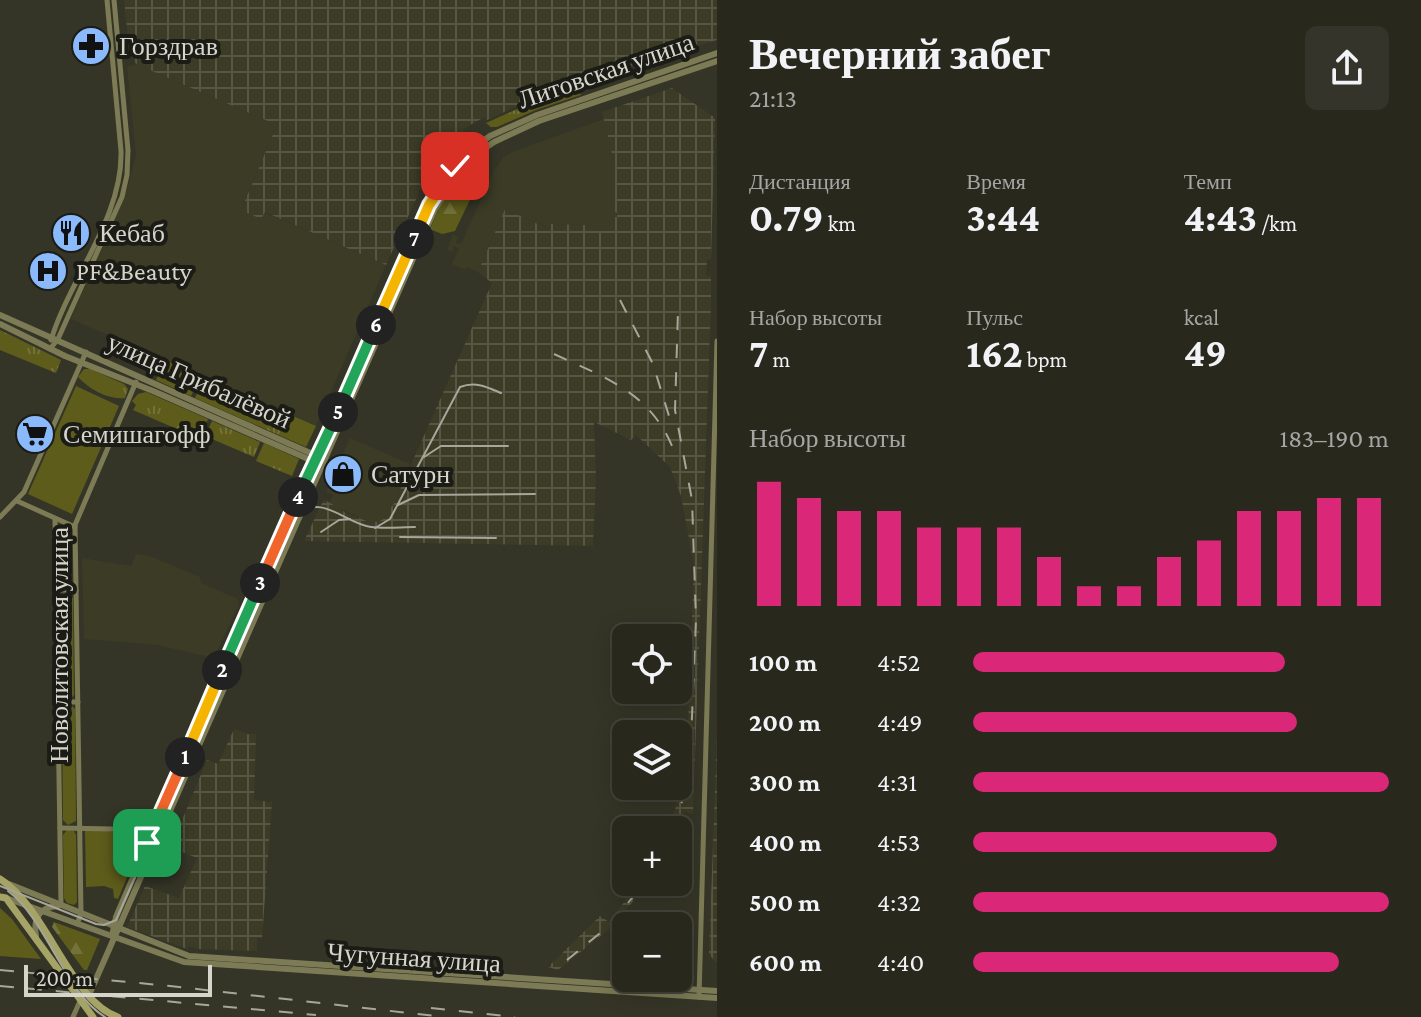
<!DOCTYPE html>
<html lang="ru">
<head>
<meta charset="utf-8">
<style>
  :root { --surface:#28281d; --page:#34342a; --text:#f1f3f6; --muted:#a5a6a4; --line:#44443b; --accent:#db2777 }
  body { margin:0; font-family:"Crimson Pro",serif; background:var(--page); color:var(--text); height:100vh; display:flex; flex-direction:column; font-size:30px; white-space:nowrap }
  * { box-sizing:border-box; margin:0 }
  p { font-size:26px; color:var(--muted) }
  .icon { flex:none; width:44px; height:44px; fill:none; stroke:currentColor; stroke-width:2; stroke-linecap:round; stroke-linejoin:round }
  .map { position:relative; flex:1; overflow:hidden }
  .panel { display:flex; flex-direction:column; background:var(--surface); width:704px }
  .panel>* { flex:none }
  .controls { position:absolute; left:612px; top:624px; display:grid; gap:16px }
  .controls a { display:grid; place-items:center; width:80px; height:80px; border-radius:12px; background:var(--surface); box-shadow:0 4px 20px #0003,0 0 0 2px var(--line); font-size:40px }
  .scale { position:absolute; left:24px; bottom:20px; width:188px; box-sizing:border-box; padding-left:8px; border:4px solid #d5d5cc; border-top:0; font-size:22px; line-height:28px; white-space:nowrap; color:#d5d5cc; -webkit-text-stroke:6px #1c1c16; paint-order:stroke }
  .pin { position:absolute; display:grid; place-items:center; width:68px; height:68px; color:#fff; margin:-34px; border-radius:16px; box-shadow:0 4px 12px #0006 }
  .km { position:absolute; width:40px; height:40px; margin:-20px; border-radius:50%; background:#222; color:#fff; font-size:22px; line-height:40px; text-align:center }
  .round { display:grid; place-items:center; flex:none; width:84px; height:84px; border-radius:12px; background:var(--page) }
  .headline { display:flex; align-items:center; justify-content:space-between; height:136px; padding:0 32px }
  h1 { font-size:44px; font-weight:700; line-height:60px }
  .stats { display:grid; grid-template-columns:repeat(3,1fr); gap:12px; height:136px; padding:8px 32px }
  .stats div { display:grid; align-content:center }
  .stats b { font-size:40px; font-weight:700 }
  .stats small { font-size:22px; font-weight:400 }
  .stats p { font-size:22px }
  .chart { height:224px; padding:16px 32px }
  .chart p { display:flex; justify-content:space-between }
  .chart svg { width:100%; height:144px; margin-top:8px; stroke:var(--accent); stroke-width:6 }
  ul { padding:0 32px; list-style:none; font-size:26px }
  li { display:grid; grid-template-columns:128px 96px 1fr; align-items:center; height:60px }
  li i { height:20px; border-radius:10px; background:var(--accent) }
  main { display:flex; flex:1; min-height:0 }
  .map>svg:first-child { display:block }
</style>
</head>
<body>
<main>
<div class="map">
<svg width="717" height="1017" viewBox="0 0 717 1017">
  <defs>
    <pattern id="industrial-grid" width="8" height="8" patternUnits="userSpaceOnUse" patternTransform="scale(2)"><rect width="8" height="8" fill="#3b3b26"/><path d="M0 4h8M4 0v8" fill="none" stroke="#565644"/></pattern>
    <pattern id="grass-tufts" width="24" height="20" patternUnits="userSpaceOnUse" patternTransform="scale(2)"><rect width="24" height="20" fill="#5e5c1b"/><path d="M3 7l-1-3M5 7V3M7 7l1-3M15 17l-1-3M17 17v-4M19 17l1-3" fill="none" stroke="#74723b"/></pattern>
    <pattern id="forest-firs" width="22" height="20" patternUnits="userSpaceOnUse" patternTransform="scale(2)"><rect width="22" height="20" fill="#5e5c1b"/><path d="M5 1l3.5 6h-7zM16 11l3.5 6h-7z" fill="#74723b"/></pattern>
  </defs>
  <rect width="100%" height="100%" fill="#353527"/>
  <g fill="#3b3b26">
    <polygon points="136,64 277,125 241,209 264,212 386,265 316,426 71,319 128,187 136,155 127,67"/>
    <polygon points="604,119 615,166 615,212 618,212 618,217 603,232 590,231 590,225 551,224 550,229 505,209 478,272 467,267 465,270 452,264 459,249 454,246 452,252 447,250 453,234 458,237 456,243 461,244 494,170 503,158 512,152"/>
    <polygon points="350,438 410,464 393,505 382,520 372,523 329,504 333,495 326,492"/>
    <polygon points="136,554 150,556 200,577 201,583 238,599 239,604 214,658 157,645 84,639 82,558 131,566"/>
  </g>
  <g fill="url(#industrial-grid)">
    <polygon points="124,0 717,0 717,40 623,68 523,103 487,120 485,117 468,126 426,170 420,184 422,186 386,265 265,212 261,219 241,210 277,125 136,64 129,49"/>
    <polygon points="672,88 715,118 711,259 707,260 706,275 711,276 711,302 693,814 684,812 677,830 666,830 676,807 687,750 694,565 681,496 670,467 636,435 631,440 594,422 596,480 593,546 304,541 324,499 346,513 372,523 382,520 393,505 492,283 478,272 505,209 549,229 550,224 590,225 591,231 603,231 603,217 617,217 618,213 615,212 615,166 602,112"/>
    <polygon points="234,729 247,734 256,734 254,800 272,802 262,938 257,938 257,951 198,949 189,946 187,949 127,927 145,886 179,898 197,858 182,852 169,831 171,827 177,829 182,820 207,760 218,764"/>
    <polygon points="717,735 717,964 709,954"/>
    <polygon points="636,882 649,882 612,927 558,970 548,967 600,916 609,922 625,901 626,890"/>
  </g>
  <g fill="url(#grass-tufts)">
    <polygon points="578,88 581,95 536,110 497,127 491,127 486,123 524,106"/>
    <polygon points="0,330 61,360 56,373 0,350"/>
    <polygon points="165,360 201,376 191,396 156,380"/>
    <path d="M84,369H90L124,384L128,389L125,398C109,400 90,390 78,377Z"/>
    <polygon points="204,377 316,426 306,447 195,398"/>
    <polygon points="146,392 208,419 200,439 133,410 136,405 132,401 138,394"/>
    <polygon points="212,421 260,442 254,457 205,436"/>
    <polygon points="264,443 299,459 292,476 256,461"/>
  </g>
  <g fill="url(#forest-firs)">
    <path d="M479,157L487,164L455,231L442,234L430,229C440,204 456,173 479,157Z"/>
    <polygon points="54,922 100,939 87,970 84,970 52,927"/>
  </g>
  <g fill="#5e5c1b">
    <polygon points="76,386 119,406 72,514 28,494"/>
    <polygon points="64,593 73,598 74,695 70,699 61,695 60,598"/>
    <polygon points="65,705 71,705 75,709 76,821 68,825 63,820 62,709"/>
    <polygon points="67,830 74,831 76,835 77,902 74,905 67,903 64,898 63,835"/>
    <polygon points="85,830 110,831 141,844 118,899 114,898 113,889 104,886 86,887"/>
    <polygon points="0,908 12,919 41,959 0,956"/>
  </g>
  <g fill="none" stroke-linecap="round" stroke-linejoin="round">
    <g stroke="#7c7b55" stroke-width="5">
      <path d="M51,340C70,278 123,217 121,151L107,0"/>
      <polyline points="50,349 58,339 122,197 127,175 128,150 114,0"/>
      <polyline points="17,501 75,527"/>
      <polyline points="0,517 24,492 86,352"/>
      <polyline points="55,519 61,905"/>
      <polyline points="57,590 76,590"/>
      <polyline points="58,702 78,702"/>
      <polyline points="60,828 113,829 154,846"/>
      <polyline points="77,924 81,914 75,525 136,382"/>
      <polyline points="699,997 717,341"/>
      <polyline points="73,1017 80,1001"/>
    </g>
    <g stroke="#7c7b55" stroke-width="6">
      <polyline points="0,315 317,456"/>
      <polyline points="0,324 65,356 153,391 315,462"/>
      <polyline points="9,884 189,956 717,991"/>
      <polyline points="6,898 184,962 717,998"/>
      <path d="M36,936C33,919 39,907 58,906"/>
      <polyline points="112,936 116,917 303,484 323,447 429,205 441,185 467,153 490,136 537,115 717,53"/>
      <polyline points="89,995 435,209 460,171 471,158 494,142 539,121 717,61"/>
    </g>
    <g stroke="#a5a366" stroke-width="7">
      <path d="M0,879C46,907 71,1002 118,1017"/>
      <polyline points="0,897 6,898 93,1017"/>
    </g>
    <g stroke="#a6a69b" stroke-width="2">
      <polyline points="424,457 441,446 508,446"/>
      <polyline points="398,505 419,495 535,494"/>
      <path d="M375,528L390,519L460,387C476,381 487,387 501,393"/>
      <polyline points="321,532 339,520 350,519"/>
      <polyline points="400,537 496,538"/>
      <path d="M0,886L96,924L104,925L116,920L295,515C323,493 344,523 371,527C385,529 401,527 415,527"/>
      <path d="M8,891C45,918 66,994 105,1017"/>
    </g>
    <g stroke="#a6a69b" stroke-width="2" stroke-dasharray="14 14" stroke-linecap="butt">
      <polyline points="620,300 653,364 669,416"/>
      <path d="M554,354C606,378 652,393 674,451"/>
      <polyline points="673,830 685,792 690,765 696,619 692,500 675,410 678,311"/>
      <polyline points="567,960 610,925 645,882"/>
      <polyline points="0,970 170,986 444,1017"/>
      <polyline points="0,986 316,1015"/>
      <polyline points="431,1008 515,1017"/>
    </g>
  </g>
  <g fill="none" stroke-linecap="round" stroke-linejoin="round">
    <g stroke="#fff" stroke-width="16">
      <polyline id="split-1" points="147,843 185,757"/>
    </g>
    <g stroke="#fff" stroke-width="16">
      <polyline id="split-2" points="185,757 222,670"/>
    </g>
    <g stroke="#fff" stroke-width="16">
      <polyline id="split-3" points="222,670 260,583"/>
    </g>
    <g stroke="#fff" stroke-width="16">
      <polyline id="split-4" points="260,583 298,497"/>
    </g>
    <g stroke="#fff" stroke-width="16">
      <polyline id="split-5" points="298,497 338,412"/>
    </g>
    <g stroke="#fff" stroke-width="16">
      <polyline id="split-6" points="338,412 376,325"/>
    </g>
    <g stroke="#fff" stroke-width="16">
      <polyline id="split-7" points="376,325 414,239"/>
    </g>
    <g stroke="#fff" stroke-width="16">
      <polyline id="split-8" points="414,239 429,205 455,166"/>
    </g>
    <use href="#split-1" stroke="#f0652b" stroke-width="10"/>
    <use href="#split-2" stroke="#f5b400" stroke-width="10"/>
    <use href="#split-3" stroke="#22a559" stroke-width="10"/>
    <use href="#split-4" stroke="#f0652b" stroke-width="10"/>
    <use href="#split-5" stroke="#22a559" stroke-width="10"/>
    <use href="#split-6" stroke="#22a559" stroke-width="10"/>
    <use href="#split-7" stroke="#f5b400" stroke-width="10"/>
    <use href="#split-8" stroke="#f5b400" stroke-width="10"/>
  </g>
  <defs>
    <g id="pharmacy-disc" transform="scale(2)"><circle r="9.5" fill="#8abafc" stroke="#1c1c16"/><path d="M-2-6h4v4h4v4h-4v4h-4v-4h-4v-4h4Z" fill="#111"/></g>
    <g id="restaurant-disc" transform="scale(2)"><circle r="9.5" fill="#8abafc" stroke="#1c1c16"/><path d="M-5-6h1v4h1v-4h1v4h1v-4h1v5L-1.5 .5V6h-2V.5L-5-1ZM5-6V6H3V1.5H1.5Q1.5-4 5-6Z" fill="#111"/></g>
    <g id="hospital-disc" transform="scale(2)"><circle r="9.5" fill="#8abafc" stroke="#1c1c16"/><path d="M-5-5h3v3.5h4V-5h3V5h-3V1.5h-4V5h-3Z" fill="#111"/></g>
    <g id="supermarket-disc" transform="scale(2)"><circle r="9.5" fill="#8abafc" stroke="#1c1c16"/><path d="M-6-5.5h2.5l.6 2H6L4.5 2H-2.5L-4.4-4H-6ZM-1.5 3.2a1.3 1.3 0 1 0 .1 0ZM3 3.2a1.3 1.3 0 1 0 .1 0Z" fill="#111"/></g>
    <g id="shop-disc" transform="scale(2)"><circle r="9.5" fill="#8abafc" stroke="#1c1c16"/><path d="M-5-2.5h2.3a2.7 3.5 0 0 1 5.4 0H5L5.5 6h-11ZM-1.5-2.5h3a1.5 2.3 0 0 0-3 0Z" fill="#111"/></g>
  </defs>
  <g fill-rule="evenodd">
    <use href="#pharmacy-disc" x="91" y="46"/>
    <use href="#restaurant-disc" x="71" y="233"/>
    <use href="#hospital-disc" x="48" y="271"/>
    <use href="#supermarket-disc" x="35" y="434"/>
    <use href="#shop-disc" x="343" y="474"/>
  </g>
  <g text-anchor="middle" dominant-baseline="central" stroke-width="8" stroke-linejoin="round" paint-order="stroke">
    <g font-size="26" fill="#d5d5cc" stroke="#1c1c16" text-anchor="start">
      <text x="119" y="46">Горздрав</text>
      <text x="99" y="233">Кебаб</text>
      <text x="76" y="271">PF&amp;Beauty</text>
      <text x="63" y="434">Семишагофф</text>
      <text x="371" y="474">Сатурн</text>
    </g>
    <g font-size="26" fill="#d5d5cc" stroke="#1c1c16">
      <text transform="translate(606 71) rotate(-19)">Литовская улица</text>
      <text transform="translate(199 381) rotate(24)">улица Грибалёвой</text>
      <text transform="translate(59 645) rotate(-90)">Новолитовская улица</text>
      <text transform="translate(414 958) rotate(4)">Чугунная улица</text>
    </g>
  </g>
</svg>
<div class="controls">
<a><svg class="icon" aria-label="locate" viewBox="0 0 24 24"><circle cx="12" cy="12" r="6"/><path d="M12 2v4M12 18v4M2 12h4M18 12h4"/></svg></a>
<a><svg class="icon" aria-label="layers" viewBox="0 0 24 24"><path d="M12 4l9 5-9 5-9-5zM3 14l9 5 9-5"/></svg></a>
<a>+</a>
<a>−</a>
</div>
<div class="scale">200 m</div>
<div class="pin" style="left:147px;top:843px;background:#1e9e55"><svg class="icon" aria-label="arrive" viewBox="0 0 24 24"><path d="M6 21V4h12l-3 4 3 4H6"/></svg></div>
<div class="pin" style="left:455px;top:166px;background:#d93025"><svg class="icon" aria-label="check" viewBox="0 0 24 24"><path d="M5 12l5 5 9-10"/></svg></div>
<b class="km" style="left:185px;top:757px">1</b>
<b class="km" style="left:222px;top:670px">2</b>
<b class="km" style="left:260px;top:583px">3</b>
<b class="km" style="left:298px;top:497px">4</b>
<b class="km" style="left:338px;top:412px">5</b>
<b class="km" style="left:376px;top:325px">6</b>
<b class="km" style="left:414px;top:239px">7</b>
</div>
<section class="panel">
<div class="headline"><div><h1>Вечерний забег</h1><p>21:13</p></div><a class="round"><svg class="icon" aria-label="share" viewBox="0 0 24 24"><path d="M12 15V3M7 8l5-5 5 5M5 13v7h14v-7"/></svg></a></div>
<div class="stats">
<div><p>Дистанция</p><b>0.79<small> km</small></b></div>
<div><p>Время</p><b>3:44</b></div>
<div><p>Темп</p><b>4:43<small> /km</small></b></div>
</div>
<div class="stats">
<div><p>Набор высоты</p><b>7<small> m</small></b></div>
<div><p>Пульс</p><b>162<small> bpm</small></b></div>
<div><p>kcal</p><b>49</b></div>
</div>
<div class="chart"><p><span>Набор высоты</span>183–190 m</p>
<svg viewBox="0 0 160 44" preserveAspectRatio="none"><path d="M5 44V6M15 44V11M25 44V15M35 44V15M45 44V20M55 44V20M65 44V20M75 44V29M85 44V38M95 44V38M105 44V29M115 44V24M125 44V15M135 44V15M145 44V11M155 44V11"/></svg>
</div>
<ul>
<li><b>100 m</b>4:52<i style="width:75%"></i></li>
<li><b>200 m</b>4:49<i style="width:78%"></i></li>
<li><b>300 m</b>4:31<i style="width:100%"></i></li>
<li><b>400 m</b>4:53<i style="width:73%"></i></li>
<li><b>500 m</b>4:32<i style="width:100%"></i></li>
<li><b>600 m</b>4:40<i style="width:88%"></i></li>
</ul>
</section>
</main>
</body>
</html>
